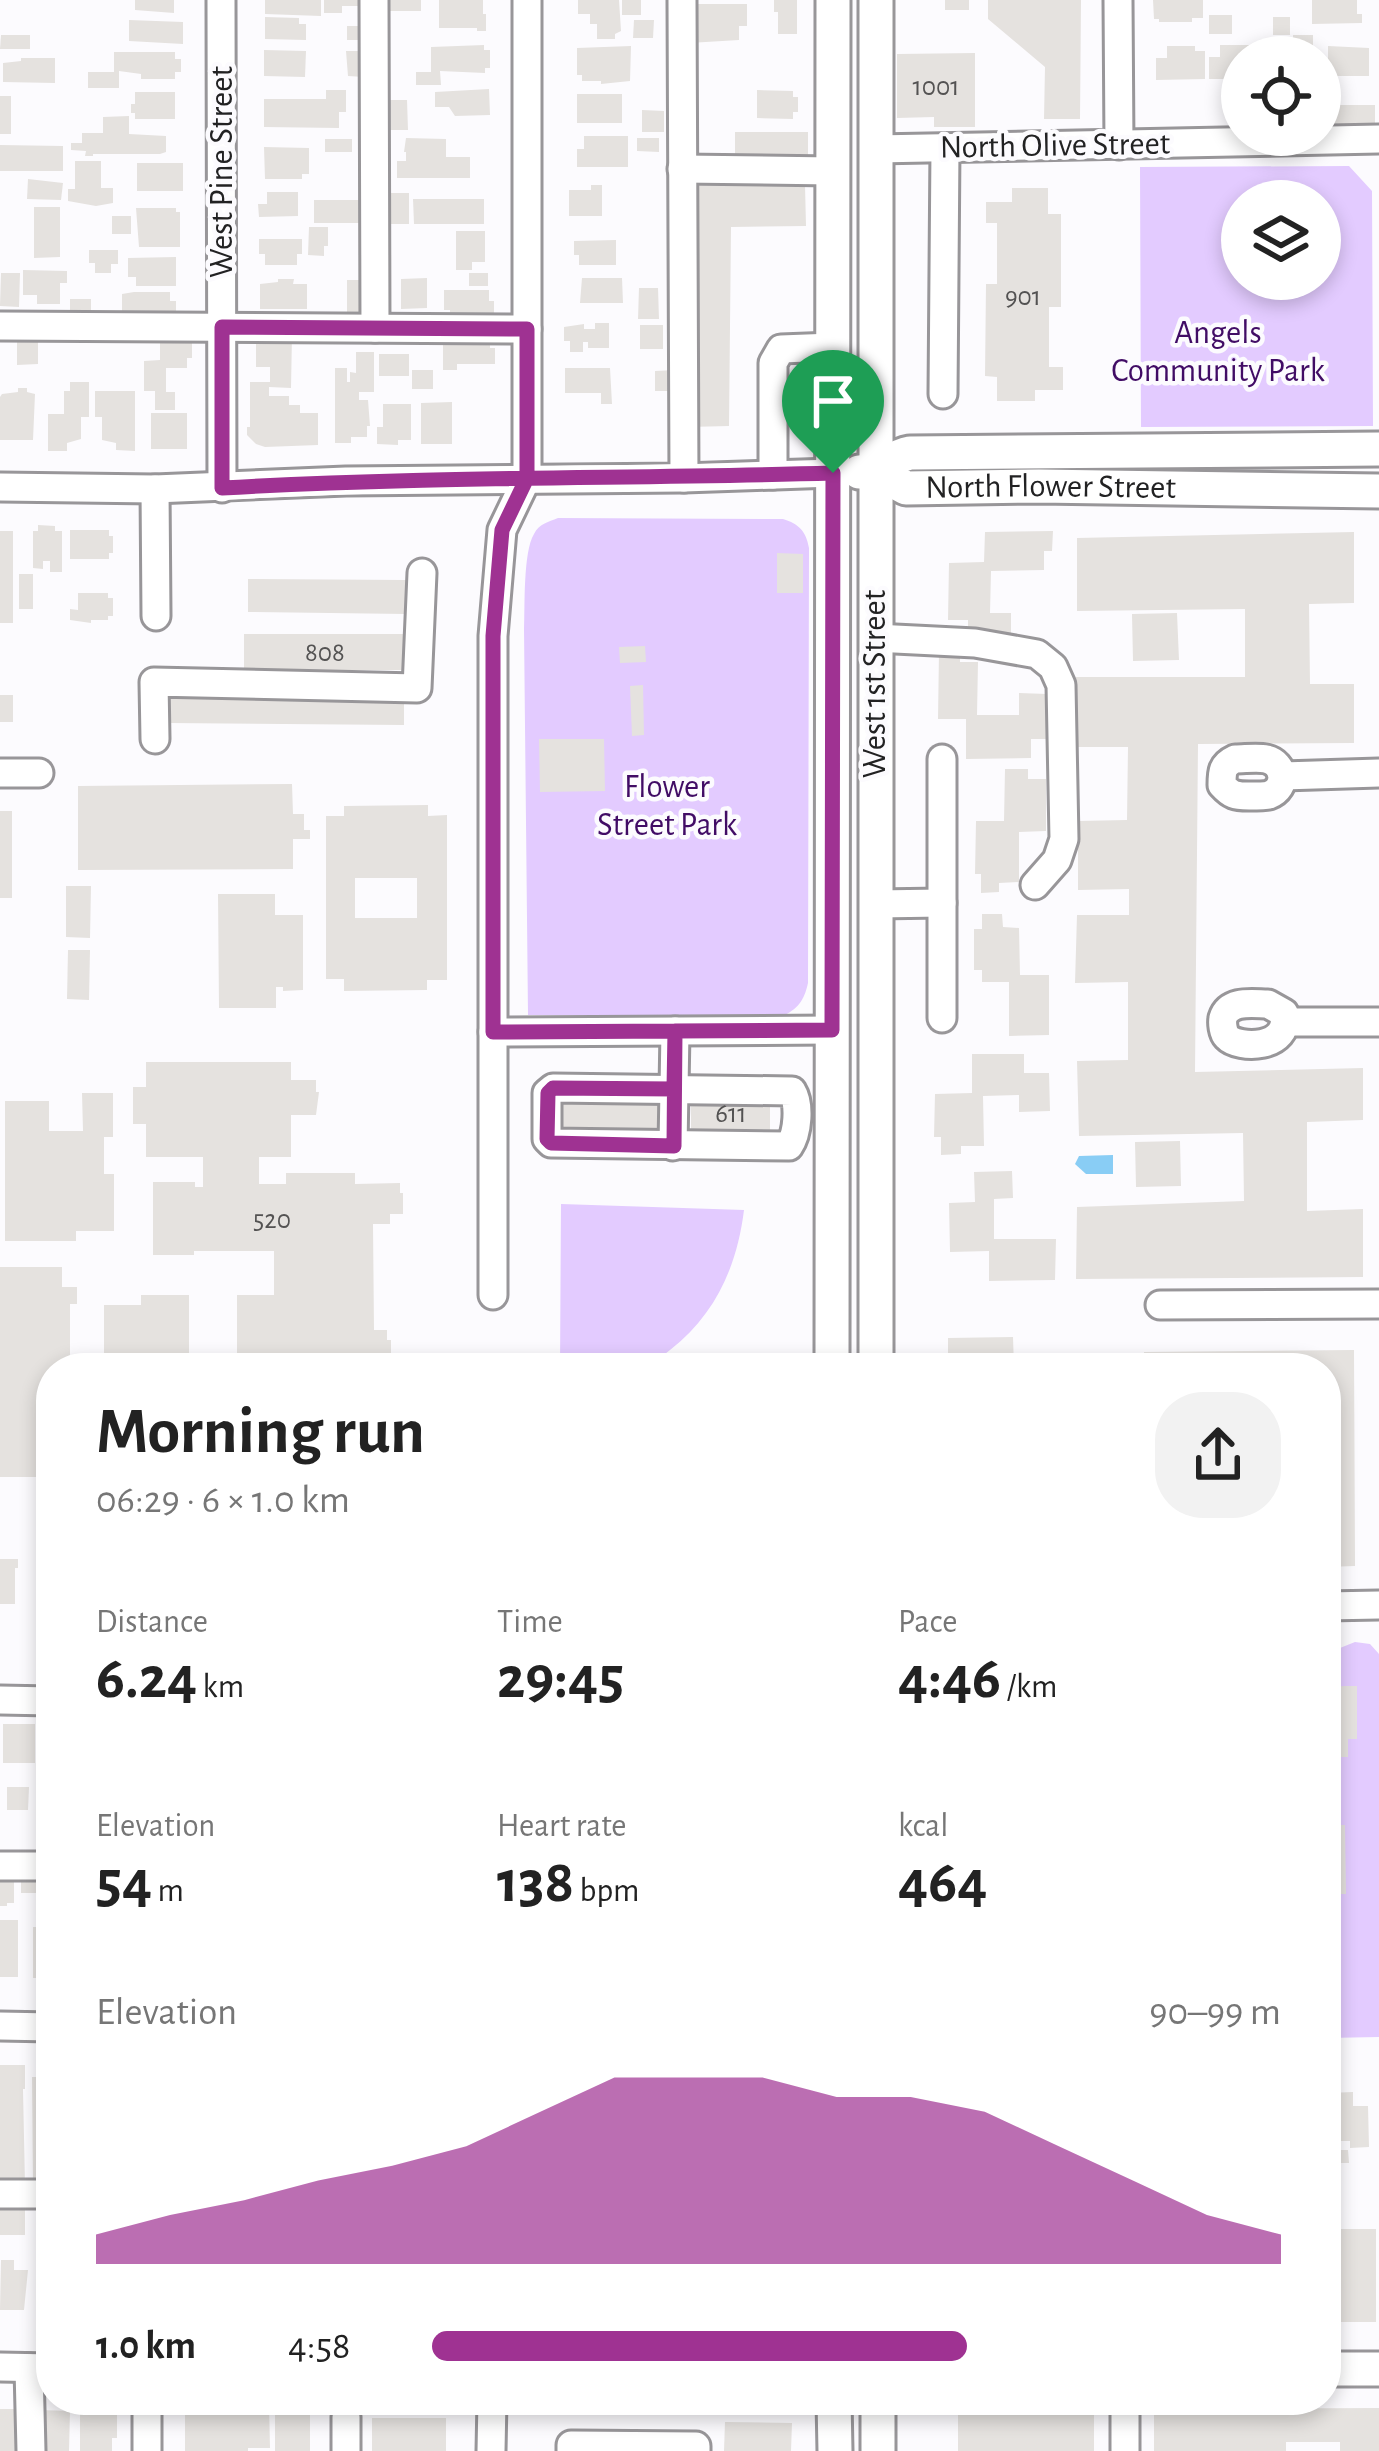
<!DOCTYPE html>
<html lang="en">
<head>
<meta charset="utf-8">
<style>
  :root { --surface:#fff; --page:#f2f2f2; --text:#222; --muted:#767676; --accent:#9f3292 }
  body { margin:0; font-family:"Alegreya Sans",sans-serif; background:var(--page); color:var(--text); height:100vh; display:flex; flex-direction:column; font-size:45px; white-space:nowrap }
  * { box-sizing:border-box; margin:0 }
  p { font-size:39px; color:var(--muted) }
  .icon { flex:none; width:66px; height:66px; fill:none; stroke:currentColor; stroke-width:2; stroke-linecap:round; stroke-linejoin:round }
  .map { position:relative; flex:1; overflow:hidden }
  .sheet { position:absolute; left:36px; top:1353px; width:1305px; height:1062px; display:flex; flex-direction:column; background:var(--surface); border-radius:48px; box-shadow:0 6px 18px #0003 }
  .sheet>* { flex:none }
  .tools { position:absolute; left:1221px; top:36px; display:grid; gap:24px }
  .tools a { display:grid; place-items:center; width:120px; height:120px; border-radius:50%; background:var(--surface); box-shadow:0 6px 18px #0003; font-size:60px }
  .pin { position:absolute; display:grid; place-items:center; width:102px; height:102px; color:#fff; margin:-123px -51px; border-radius:50% 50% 50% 0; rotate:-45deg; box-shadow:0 0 12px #0007 }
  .pin .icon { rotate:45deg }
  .round { display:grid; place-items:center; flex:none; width:126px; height:126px; border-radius:48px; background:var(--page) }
  .overview { display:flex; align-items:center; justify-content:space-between; height:204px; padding:0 60px }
  h1 { font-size:66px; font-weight:600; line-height:90px }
  .metrics { display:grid; grid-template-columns:repeat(3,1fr); gap:18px; height:204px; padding:12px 60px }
  .metrics div { display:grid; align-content:center }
  .metrics b { font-size:60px; font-weight:600 }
  .metrics small { font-size:33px; font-weight:400 }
  .metrics p { font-size:33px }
  .chart { height:336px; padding:24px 60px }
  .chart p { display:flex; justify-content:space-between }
  .chart svg { width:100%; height:216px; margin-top:12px; fill:var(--accent); opacity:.7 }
  ul { padding:0 60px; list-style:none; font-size:39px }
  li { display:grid; grid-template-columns:192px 144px 1fr; align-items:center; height:90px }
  li i { height:30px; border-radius:15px; background:var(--accent) }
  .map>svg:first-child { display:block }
</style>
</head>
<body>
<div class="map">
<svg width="1379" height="2451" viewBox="0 0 1379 2451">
  <rect width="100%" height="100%" fill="#fcfbfe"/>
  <g fill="#e3cbff" fill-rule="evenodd">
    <path d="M1349,166L1372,191L1373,426L1141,427L1140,167ZM1242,201H1320V279H1242Z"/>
    <path d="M558,518L783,519C799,524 806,531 809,548L808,983C804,1001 798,1009 781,1017L528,1015L524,629C525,606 523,552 534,534C539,524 548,522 558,518Z"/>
    <path d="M561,1204L744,1210C737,1266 716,1314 670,1350C661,1357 649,1366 637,1368C613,1372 585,1368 560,1368Z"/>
    <polygon points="1355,1642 1370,1644 1379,1654 1379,2037 1326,2038 1326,1650 1340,1648"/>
  </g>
  <polygon fill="#89cdf5" points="1113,1155 1113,1174 1086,1174 1075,1164 1079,1156"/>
  <g fill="#e5e2df" fill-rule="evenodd">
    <polygon points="135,0 174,0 174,13 135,10"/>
    <polygon points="265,0 321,0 321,16 265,14"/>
    <polygon points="324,0 359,0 359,6 342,6 342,13 324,13"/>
    <rect x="385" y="0" width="36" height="11"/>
    <polygon points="439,0 483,0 483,14 486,14 486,31 477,31 477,28 439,28"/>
    <polygon points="578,0 619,0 621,31 615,34 615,39 597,39 597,24 590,24 590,14 578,14"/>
    <rect x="622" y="0" width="19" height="15"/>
    <polygon points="774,0 797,0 797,34 778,34 778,12 774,12"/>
    <rect x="945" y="0" width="24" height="10"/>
    <polygon points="988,0 1081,0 1080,119 1044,119 1045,67 988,19"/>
    <polygon points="1153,0 1203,0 1203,18 1192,18 1192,22 1159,22 1159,19 1154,19"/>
    <polygon points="1312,0 1357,0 1357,14 1362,14 1362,23 1312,24"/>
    <polygon points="698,4 747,4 747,26 739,26 739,40 689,43 689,20 698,20"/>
    <rect x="1209" y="15" width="23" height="19"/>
    <polygon points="265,17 299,18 299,24 306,24 306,40 265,39"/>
    <rect x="1273" y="17" width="17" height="18"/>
    <polygon points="129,20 183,22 183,44 129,41"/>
    <polygon points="634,20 654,20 653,38 633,38"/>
    <rect x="347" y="26" width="17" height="14"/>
    <polygon points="1,35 30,35 30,49 0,49"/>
    <rect x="1293" y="35" width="20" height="18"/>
    <polygon points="484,45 484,50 490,50 490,68 485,68 485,73 440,71 441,85 416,85 416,72 431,72 431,47"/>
    <polygon points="1220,45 1249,45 1249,57 1242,57 1242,79 1209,79 1209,57 1220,57"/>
    <polygon points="631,46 630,81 601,84 601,81 582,81 582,75 577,75 577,48"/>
    <polygon points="1167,46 1195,46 1195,51 1205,51 1205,79 1156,80 1156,58 1167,58"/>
    <polygon points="1328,46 1369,48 1369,76 1328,76"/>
    <polygon points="264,50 306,51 305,77 264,76"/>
    <polygon points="346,51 364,51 364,77 348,76"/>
    <polygon points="114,52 175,52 175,59 181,59 181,72 175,72 175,79 141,79 141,74 119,71 119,88 88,88 88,72 114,72"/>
    <polygon points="975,53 975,127 934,127 934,117 897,118 897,54"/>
    <polygon points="21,58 55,58 55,83 3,82 3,63 21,61"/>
    <polygon points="489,89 490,115 455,116 449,107 435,107 435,92"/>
    <polygon points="326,90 346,90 346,112 339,112 339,128 264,127 264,99 326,99"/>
    <polygon points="757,90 793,91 793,97 798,97 798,112 793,112 793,119 757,118"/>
    <polygon points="135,92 175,92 175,119 135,119 135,113 131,113 131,104 135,104"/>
    <rect x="577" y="94" width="45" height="29"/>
    <rect x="0" y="96" width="11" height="38"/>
    <polygon points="386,100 407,100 408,130 385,130"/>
    <rect x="1329" y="105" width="46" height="22"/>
    <polygon points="642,110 664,111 664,132 642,132"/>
    <polygon points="129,116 129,134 166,136 166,152 160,154 93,154 93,156 85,156 86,151 71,150 71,143 82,143 82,133 103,133 103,117"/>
    <rect x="735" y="132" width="73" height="28"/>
    <polygon points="584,136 628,136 628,167 577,167 577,149 584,149"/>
    <polygon points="406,138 446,139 446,157 470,157 470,178 397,178 397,161 406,161 406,152 404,152"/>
    <polygon points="637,138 659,138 659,152 637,151"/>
    <rect x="325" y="139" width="27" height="13"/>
    <polygon points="0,145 63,146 63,171 0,171"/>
    <polygon points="264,147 309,148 309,174 302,174 302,179 265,179"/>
    <polygon points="75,161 101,161 101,188 113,188 113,203 96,206 68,201 68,189 75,189"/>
    <rect x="137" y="163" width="46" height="28"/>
    <polygon points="28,179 63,183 61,200 27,199"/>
    <polygon points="691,183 805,185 806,226 731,227 729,426 688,427"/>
    <polygon points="591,185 602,185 602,216 569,216 569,190 591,190"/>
    <polygon points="1012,188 1048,188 1048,214 1061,214 1061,307 1049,307 1049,367 1063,367 1063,390 1035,390 1035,401 997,401 997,377 985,376 986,284 997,284 997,223 986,223 986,202 1012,202"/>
    <polygon points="267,192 298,192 298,216 259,217 258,204 267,204"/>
    <rect x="390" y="193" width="19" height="31"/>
    <polygon points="413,199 484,199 484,224 414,224"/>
    <rect x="314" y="200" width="48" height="23"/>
    <polygon points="34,207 60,207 60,257 34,258"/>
    <polygon points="136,208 176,208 176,212 180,212 180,247 139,247"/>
    <rect x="112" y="216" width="19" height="18"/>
    <polygon points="309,227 328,227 328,246 324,246 324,256 308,255"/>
    <polygon points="456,231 485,231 485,262 472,262 472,270 456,270"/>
    <polygon points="259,239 302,239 302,254 297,254 297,265 265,265 265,254 259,254"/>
    <polygon points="616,240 616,265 579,265 579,255 574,255 574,241"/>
    <polygon points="89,250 118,250 118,264 111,264 111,273 95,273 95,263 89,263"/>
    <polygon points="176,257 176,286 136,286 136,277 128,277 128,258"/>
    <polygon points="23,270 67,271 67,283 60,283 60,304 37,304 37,295 23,295"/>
    <polygon points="1,273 20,273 19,307 0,306"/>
    <rect x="469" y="273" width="19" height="13"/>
    <polygon points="427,278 427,308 401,309 401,279"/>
    <polygon points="582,278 622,278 623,303 580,303"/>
    <polygon points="278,279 294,279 293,284 307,284 307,309 260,309 260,284 278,282"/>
    <rect x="347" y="280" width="19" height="38"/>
    <polygon points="639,288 658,288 659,319 638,319"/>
    <polygon points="444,290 489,290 489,301 494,301 494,320 450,320 450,310 444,310"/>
    <polygon points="134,292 170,292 170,301 176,301 176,319 122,316 122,294"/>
    <rect x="70" y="299" width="21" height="18"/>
    <polygon points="595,323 609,323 609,348 588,348 588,342 583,342 583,352 570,352 570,341 564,341 564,327 584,324 584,329 595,329"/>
    <rect x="640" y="325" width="23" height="24"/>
    <polygon points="160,333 187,333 187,343 192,343 192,358 187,358 187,368 166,368 166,392 175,392 175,410 155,410 155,391 144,391 144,361 160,360"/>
    <polygon points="256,334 292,335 291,388 269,387 269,396 289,396 289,405 300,405 300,413 318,413 318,445 265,447 256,444 247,435 247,427 250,427 250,382 270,382 270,367 256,367"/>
    <polygon points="17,335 38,335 38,364 17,365"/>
    <polygon points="443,336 490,336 490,348 495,348 495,364 457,364 457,370 443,370"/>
    <polygon points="356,352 374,352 374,392 359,392 359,400 368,400 370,426 367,426 367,437 351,437 351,443 335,443 335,368 347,368 347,382 350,382 350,372 356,373"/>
    <rect x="379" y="354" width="30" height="22"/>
    <polygon points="565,368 610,368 612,404 601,404 601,393 565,393"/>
    <rect x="412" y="370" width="21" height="19"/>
    <polygon points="675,370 675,391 655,391 655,371"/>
    <polygon points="70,382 89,382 89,417 81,417 81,439 67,443 67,451 48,451 48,414 64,414 64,391 70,391"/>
    <polygon points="18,388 27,388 27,392 35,394 33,440 0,440 0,397 2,394 18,392"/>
    <polygon points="95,391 135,391 135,451 116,450 116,443 102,440 102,417 95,417"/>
    <polygon points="452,402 452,444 421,444 421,403"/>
    <polygon points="383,404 411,404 411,440 398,440 398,445 377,444 377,427 383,427"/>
    <rect x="151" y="413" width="36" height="36"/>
    <polygon points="38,525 55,526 55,531 62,531 62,572 50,572 50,561 43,561 43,569 33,568 33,531 38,531"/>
    <polygon points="70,530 109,530 109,536 113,536 113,553 109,553 109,559 70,559"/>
    <rect x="0" y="531" width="13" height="92"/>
    <polygon points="1053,531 1052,551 1044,551 1044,570 991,571 990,613 1011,613 1011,638 968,638 968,620 948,620 949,563 984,562 985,532"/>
    <polygon points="1354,532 1354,603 1309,604 1310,684 1354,684 1354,743 1198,744 1195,1072 1363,1068 1363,1120 1307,1122 1307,1211 1363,1209 1363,1277 1076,1279 1077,1207 1244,1201 1243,1133 1079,1136 1077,1061 1128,1060 1128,982 1075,983 1077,915 1129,915 1129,889 1078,890 1078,821 1127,820 1128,747 1077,747 1076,677 1245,677 1245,609 1077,611 1077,538"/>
    <polygon points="777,553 803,554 803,593 777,593"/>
    <rect x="19" y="574" width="14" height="35"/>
    <polygon points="248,579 406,580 406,614 248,612"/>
    <polygon points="78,593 108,593 108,598 113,598 113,616 108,616 108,620 91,620 91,623 70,620 70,609 78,610"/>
    <polygon points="1177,613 1179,660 1133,661 1132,614"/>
    <rect x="244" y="634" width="162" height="36"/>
    <polygon points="645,646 646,662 620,663 619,647"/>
    <polygon points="939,652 960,653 960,662 978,662 977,715 1019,715 1019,693 1047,694 1047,739 1031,739 1031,758 966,759 966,719 938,719"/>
    <polygon points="643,685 644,735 632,736 630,686"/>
    <polygon points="167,689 404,692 404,725 168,723"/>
    <rect x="0" y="695" width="13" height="27"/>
    <polygon points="539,739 604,739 605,791 540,792"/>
    <polygon points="1005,769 1028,769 1028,779 1046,779 1046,831 1019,832 1019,882 999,883 999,892 981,893 981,874 975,874 976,821 1004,821"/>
    <polygon points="292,784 293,814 304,814 304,830 310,830 310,839 293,839 293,869 78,870 78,786"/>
    <path d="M428,805V816L447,815V980H427V990L344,991V979H326V816H344V806ZM355,878H417V918H355Z"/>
    <rect x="0" y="811" width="12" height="87"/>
    <polygon points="66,886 91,886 90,938 66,937"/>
    <polygon points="218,894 275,894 275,915 303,915 303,990 283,991 283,987 276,987 276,1008 219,1008"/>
    <polygon points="982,914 1002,914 1003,927 1019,928 1020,975 1049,975 1049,1035 1009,1036 1009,982 982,982 982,970 974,970 974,929 982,929"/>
    <polygon points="68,950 90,950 89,1000 67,999"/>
    <polygon points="972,1054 1024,1054 1024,1073 1049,1073 1050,1111 1019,1112 1019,1095 983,1096 984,1146 961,1146 961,1154 941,1155 941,1137 934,1137 935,1094 972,1093"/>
    <polygon points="146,1062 291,1062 291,1080 316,1080 316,1092 319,1092 316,1115 291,1115 291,1157 259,1157 259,1184 286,1184 286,1173 355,1173 355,1184 400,1183 400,1193 403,1193 403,1214 390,1214 390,1224 373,1224 374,1330 387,1330 387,1340 391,1340 391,1368 237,1368 237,1295 274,1295 274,1251 194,1251 194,1255 153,1255 153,1182 195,1182 195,1187 203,1187 203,1157 146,1157 146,1124 133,1124 133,1087 146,1087"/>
    <polygon points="82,1093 113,1093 113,1137 104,1137 104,1174 114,1174 114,1231 76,1231 76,1241 5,1241 5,1101 49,1101 49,1131 83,1131"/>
    <rect x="560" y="1096" width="106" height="35"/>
    <rect x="691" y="1096" width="79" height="35"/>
    <polygon points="1180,1141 1181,1186 1136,1187 1135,1142"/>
    <polygon points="1012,1171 1013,1198 994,1199 994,1239 1056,1239 1055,1280 989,1281 989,1251 950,1252 949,1203 975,1202 974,1172"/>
    <polygon points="0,1267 62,1267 62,1287 77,1287 77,1304 70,1304 70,1368 51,1368 51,1412 38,1412 38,1446 51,1446 51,1472 38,1472 38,1477 0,1477"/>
    <polygon points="141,1295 189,1295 189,1368 104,1368 104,1305 141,1305"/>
    <polygon points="1013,1337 1014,1368 948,1368 948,1338"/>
    <polygon points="1354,1350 1355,1566 1326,1567 1326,1368 1144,1368 1144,1352"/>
    <polygon points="41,1526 51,1526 51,1672 40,1672"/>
    <polygon points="0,1559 18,1559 18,1568 15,1568 15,1604 0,1604"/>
    <polygon points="1346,1686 1357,1686 1357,1739 1348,1739 1348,1757 1326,1757 1326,1687"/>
    <rect x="3" y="1724" width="32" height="39"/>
    <rect x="37" y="1750" width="14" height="17"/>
    <polygon points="37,1773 51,1773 51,1804 38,1804"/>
    <polygon points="7,1787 29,1787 28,1810 7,1810"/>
    <polygon points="1326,1825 1345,1825 1346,1894 1327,1894"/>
    <polygon points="21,1872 51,1876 51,1895 48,1899 41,1893 21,1893"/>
    <polygon points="0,1877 14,1877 14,1903 7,1903 7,1906 0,1906"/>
    <rect x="0" y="1920" width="18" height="57"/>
    <polygon points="33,1927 49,1927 51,1931 51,1978 33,1978"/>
    <polygon points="37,2061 51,2061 51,2184 33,2184 32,2077 37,2077"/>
    <polygon points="0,2065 25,2065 25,2089 23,2089 25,2185 0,2185"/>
    <polygon points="1353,2092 1353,2106 1368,2106 1369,2147 1350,2148 1350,2141 1326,2141 1328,2093"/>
    <polygon points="1326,2150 1348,2150 1349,2163 1326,2163"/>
    <rect x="40" y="2206" width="11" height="109"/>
    <rect x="0" y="2209" width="25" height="26"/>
    <rect x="1326" y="2229" width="50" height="93"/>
    <polygon points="1,2260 14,2260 14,2270 28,2270 24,2310 0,2310"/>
    <polygon points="248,2404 269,2404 270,2448 248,2448 248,2451 185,2451 185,2414 204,2414 204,2408 248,2408"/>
    <polygon points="958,2404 1094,2405 1094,2451 958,2451"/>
    <rect x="275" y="2406" width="35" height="45"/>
    <polygon points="1379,2408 1379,2451 1340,2451 1340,2442 1286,2442 1286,2451 1154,2451 1154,2409"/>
    <polygon points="0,2409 20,2409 19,2451 0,2451"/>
    <polygon points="39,2410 70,2411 69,2451 38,2451"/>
    <polygon points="80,2410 117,2410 117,2438 112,2438 112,2451 80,2451"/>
    <rect x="372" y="2418" width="74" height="33"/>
    <polygon points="725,2422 792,2423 791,2451 724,2451"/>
  </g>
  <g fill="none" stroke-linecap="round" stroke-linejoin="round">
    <g stroke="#989699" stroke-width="33">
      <g id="minor">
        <polyline points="221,0 222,488"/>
        <polyline points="374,0 375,328"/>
        <polyline points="682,0 684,478"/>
        <polyline points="1118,0 1119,145"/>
        <polyline points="876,149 1379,139"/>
        <polyline points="682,169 833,171"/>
        <polyline points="0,326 527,329"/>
        <polyline points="943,394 945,148"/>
        <polyline points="773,475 773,363 781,349 833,347"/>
        <polyline points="0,487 155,489 346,481 684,478 833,473"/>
        <polyline points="155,489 156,616"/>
        <polyline points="875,638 975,643 1037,654 1053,667 1061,685 1064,839 1057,860 1035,885"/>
        <polyline points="155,739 154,682 417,688 422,573"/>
        <polyline points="942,759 942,1018"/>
        <path d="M1235,759C1245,759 1257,757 1266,759C1285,763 1288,788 1269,795C1265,796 1253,796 1249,796C1235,796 1231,795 1222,785C1222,772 1222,765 1235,759Z"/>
        <polyline points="0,773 39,773"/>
        <polyline points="1283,776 1379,773"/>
        <polyline points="876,904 942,903"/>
        <path d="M1268,1004L1284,1013C1291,1050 1238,1049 1227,1037C1223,1033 1222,1023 1223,1018C1229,999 1254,1004 1268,1004Z"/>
        <polyline points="1286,1022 1379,1022"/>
        <polyline points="493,1032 832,1030"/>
        <path d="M553,1088L792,1091C800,1104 798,1133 789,1146L551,1143L547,1139V1093Z"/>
        <polyline points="673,1146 675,1031"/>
        <polyline points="493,1295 493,636 502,530 527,478 527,0"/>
        <polyline points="1160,1305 1379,1304"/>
        <polyline points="1326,1606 1379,1605"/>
        <polyline points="0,1700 51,1701"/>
        <polyline points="0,1866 51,1866"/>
        <polyline points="0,2026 51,2027"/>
        <polyline points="0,2194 51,2194"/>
        <polyline points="0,2367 51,2368"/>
        <polyline points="29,2368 31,2451"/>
        <polyline points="147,2400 147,2451"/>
        <polyline points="346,2451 346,2417"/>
        <polyline points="491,2451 492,2400"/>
        <polyline points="571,2451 571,2445 696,2446 696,2451"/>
        <polyline points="1125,2451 1125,2400"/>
      </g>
    </g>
    <g stroke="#989699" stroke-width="39">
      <g id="major">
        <polyline points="876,0 876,1368"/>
        <path id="s1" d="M875,471L906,488L1039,486L1379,491"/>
        <path d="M859,472C884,471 889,457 910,453L1379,449"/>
        <polyline points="832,1368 833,0"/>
        <polyline points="1326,2369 1379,2369"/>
        <polyline points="834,2400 835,2451"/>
        <polyline points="878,2400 878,2451"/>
      </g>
    </g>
    <use href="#minor" stroke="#fff" stroke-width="27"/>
    <use href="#major" stroke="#fff" stroke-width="33"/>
  </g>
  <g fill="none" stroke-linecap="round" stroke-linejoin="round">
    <g stroke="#fff" stroke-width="24">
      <path id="route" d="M833,473C629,479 426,476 222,488V327L527,329V478L502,530L493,636V1032L675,1031L674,1089L553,1088L548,1093L547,1139L551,1143L674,1146L675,1031L832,1030L833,473"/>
    </g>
    <use href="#route" stroke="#9f3292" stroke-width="15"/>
  </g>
  <g text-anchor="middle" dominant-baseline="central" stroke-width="9" stroke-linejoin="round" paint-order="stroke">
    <g font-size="27" fill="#535252">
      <text x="936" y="86">1001</text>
      <text x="1023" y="296">901</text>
      <text x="325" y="652">808</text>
      <text x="731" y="1113">611</text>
      <text x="272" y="1219">520</text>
    </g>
    <g font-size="33" fill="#222223" stroke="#fcfbfe">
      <text transform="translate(1055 146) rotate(-1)">North Olive Street</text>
      <text transform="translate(222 172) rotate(-90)">West Pine Street</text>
      <text stroke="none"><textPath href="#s1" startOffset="180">North Flower Street</textPath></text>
      <text transform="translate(875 684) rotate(-90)">West 1st Street</text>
    </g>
    <g font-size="33" fill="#410c65" stroke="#fcfbfe">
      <text x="1218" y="333">Angels<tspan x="1218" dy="38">Community Park</tspan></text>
      <text x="667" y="787">Flower<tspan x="667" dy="38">Street Park</tspan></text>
    </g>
  </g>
</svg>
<div class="tools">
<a><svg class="icon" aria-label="locate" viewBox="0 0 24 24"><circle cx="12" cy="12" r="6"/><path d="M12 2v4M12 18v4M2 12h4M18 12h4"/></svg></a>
<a><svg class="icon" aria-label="layers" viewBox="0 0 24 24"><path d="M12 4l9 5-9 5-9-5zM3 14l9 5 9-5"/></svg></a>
</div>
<div class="pin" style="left:833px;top:473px;background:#1e9e55"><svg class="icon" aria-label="arrive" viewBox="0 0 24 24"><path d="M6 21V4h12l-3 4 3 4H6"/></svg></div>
<section class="sheet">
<div class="overview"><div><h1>Morning run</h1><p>06:29 · 6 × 1.0 km</p></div><a class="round"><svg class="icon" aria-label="share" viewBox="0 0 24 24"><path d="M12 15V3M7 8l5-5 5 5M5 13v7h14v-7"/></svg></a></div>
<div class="metrics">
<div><p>Distance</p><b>6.24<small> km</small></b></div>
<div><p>Time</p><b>29:45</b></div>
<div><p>Pace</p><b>4:46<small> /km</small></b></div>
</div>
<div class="metrics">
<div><p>Elevation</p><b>54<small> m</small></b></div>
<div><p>Heart rate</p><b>138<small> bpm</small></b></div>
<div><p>kcal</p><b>464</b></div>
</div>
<div class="chart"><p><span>Elevation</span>90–99 m</p>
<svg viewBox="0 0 160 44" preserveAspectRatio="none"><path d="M0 44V38L10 34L20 31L30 27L40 24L50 20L60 13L70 6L80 6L90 6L100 10L110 10L120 13L130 20L140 27L150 34L160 38V44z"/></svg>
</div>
<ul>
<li><b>1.0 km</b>4:58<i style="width:63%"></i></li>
</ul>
</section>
</div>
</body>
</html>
